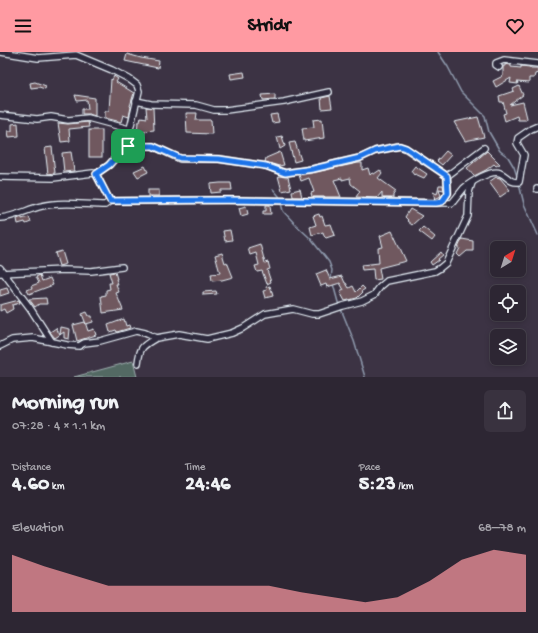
<!DOCTYPE html>
<html lang="en">
<head>
<meta charset="utf-8">
<style>
  :root { --surface:#2d2633; --page:#39323f; --text:#f1f3f6; --muted:#a7a5ac; --line:#48434e; --accent:#ff9aa2 }
  body { margin:0; font-family:"Gochi Hand",sans-serif; background:var(--page); color:var(--text); height:100vh; display:flex; flex-direction:column; font-size:15px; white-space:nowrap }
  * { box-sizing:border-box; margin:0 }
  p { font-size:13px; color:var(--muted) }
  .icon { flex:none; width:22px; height:22px; fill:none; stroke:currentColor; stroke-width:2; stroke-linecap:round; stroke-linejoin:round }
  .map { position:relative; height:325px; overflow:hidden }
  .drawer { display:flex; flex-direction:column; background:var(--surface); flex:1 }
  .drawer>* { flex:none }
  .needle { width:26px; rotate:38deg }
  .controls { position:absolute; left:490px; top:189px; display:grid; gap:8px }
  .controls a { display:grid; place-items:center; width:36px; height:36px; border-radius:6px; background:var(--surface); box-shadow:0 2px 6px #0003,0 0 0 1px var(--line); font-size:20px }
  .pin { position:absolute; display:grid; place-items:center; width:34px; height:34px; color:#fff; margin:-17px; border-radius:8px; box-shadow:0 2px 6px #0006 }
  .round { display:grid; place-items:center; flex:none; width:42px; height:42px; border-radius:6px; background:var(--page) }
  .summary { display:flex; align-items:center; justify-content:space-between; height:68px; padding:0 12px }
  h1 { font-size:22px; font-weight:700; line-height:30px }
  .metrics { display:grid; grid-template-columns:repeat(3,1fr); gap:6px; height:68px; padding:4px 12px }
  .metrics div { display:grid; align-content:center }
  .metrics b { font-size:20px; font-weight:700 }
  .metrics small { font-size:11px; font-weight:400 }
  .metrics p { font-size:11px }
  .chart { height:112px; padding:8px 12px }
  .chart p { display:flex; justify-content:space-between }
  .chart svg { width:100%; height:72px; margin-top:4px; fill:var(--accent); opacity:.7 }
  header { display:flex; justify-content:space-between; align-items:center; height:52px; padding:0 12px; background:var(--accent); color:#111; font-size:18px; font-weight:700 }
  .map>svg:first-child { display:block }
</style>
</head>
<body>
<header><svg class="icon" aria-label="menu" viewBox="0 0 24 24"><path d="M4 6h16M4 12h16M4 18h16"/></svg>Stridr<svg class="icon" aria-label="heart" viewBox="0 0 24 24"><path d="M12 20l-8-8c-3-5 5-10 8-4 3-6 11-1 8 4z"/></svg></header>
<div class="map">
<svg width="538" height="325" viewBox="0 0 538 325">
  <rect width="100%" height="100%" fill="#3c3344"/>
  <filter id="ink" filterUnits="userSpaceOnUse"><feTurbulence type="fractalNoise" baseFrequency=".025" numOctaves="2"/><feDisplacementMap in="SourceGraphic" scale="8" xChannelSelector="R" yChannelSelector="G"/><feConvolveMatrix kernelMatrix="1 2 1 2 8 2 1 2 1" color-interpolation-filters="sRGB"/></filter>
  <g filter="url(#ink)">
    <polygon fill="#536964" stroke="#9eadae" points="133,309 137,325 74,325"/>
    <g fill="none" stroke-linecap="round" stroke-linejoin="round">
      <g stroke="#8f9bae" stroke-width="1.5">
        <polyline points="438,0 448,15 461,40 485,64 489,80 500,99 508,105 514,115 518,127"/>
        <polyline points="519,132 524,152 538,183"/>
        <polyline points="273,137 279,144 280,148"/>
        <polyline points="281,151 283,159 296,173 310,186 329,210 332,218 331,227"/>
        <polyline points="333,232 339,254"/>
        <polyline points="341,257 354,289 365,325"/>
      </g>
    </g>
    <g fill="#6f595e" stroke="#e8f1f8">
      <polygon points="127,2 141,6 159,9 158,16 125,9"/>
      <polygon points="505,12 511,13 511,15 521,16 521,14 530,15 530,16 538,16 538,21 535,22 534,26 529,26 529,31 517,30 518,32 510,31 511,26 496,35 493,29 503,24 503,14 505,14"/>
      <polygon points="244,20 245,25 231,27 230,22"/>
      <polygon points="114,24 118,27 116,30 134,41 130,54 131,55 129,65 123,63 121,70 105,66 105,59 109,59 111,27 112,28"/>
      <polygon points="35,30 46,34 45,37 39,35 31,36 30,31"/>
      <polygon points="519,34 523,43 510,53 523,50 527,66 526,68 518,68 517,64 505,69 503,62 506,61 503,50 500,50 499,44 514,39 513,37"/>
      <polygon points="275,42 275,47 263,48 262,43"/>
      <polygon points="75,43 95,46 95,64 89,62 82,62 82,57 88,57 87,48 77,49"/>
      <polygon points="330,44 332,56 322,57 321,46"/>
      <polygon points="146,55 153,56 154,78 145,79 144,87 132,85 134,79 137,80 138,70 140,70 141,65 147,66"/>
      <polygon points="186,61 197,61 196,68 211,68 212,82 187,81"/>
      <polygon points="277,62 279,70 272,71 270,63"/>
      <polygon points="478,65 484,85 465,89 454,70"/>
      <polygon points="322,67 324,86 304,89 302,76 314,75 313,68"/>
      <polygon points="88,70 89,75 69,77 70,89 61,90 58,71 68,72"/>
      <polygon points="18,71 19,84 9,85 8,79 12,79 12,72"/>
      <rect x="89" y="78" width="13" height="27"/>
      <polygon points="282,84 285,94 280,97 277,85"/>
      <polygon points="295,90 301,108 294,110 289,91"/>
      <polygon points="52,95 55,121 48,122 45,96"/>
      <polygon points="446,99 451,103 442,113 437,109"/>
      <polygon points="487,99 500,112 496,114 494,112 486,118 474,124 467,116"/>
      <polygon points="71,100 74,119 64,120 62,101"/>
      <polygon points="280,100 284,113 279,114 265,110 266,106"/>
      <polygon points="358,111 362,111 362,118 368,116 370,123 372,121 374,122 380,118 382,121 378,126 396,139 393,143 393,146 382,146 382,140 377,146 356,145 360,139 351,132 350,126 342,128 342,126 334,128 341,145 312,145 311,141 314,140 309,126 301,129 299,123"/>
      <polygon points="145,114 148,120 138,125 134,119"/>
      <polygon points="415,114 427,122 424,126 415,122 414,123 411,119"/>
      <polygon points="278,124 288,125 291,137 282,139"/>
      <polygon points="496,125 500,126 510,138 500,145 489,130"/>
      <polygon points="220,131 231,131 232,138 221,138 221,140 211,141 210,132"/>
      <polygon points="439,133 443,133 444,138 439,137 441,144 435,147 433,140 437,142"/>
      <polygon points="300,137 302,145 293,145 292,139"/>
      <rect x="148" y="138" width="11" height="6"/>
      <polygon points="266,153 270,153 271,162 263,162 263,159 266,159"/>
      <polygon points="246,154 248,162 241,164 239,156"/>
      <polygon points="410,157 422,164 412,173 407,169 408,168 405,165"/>
      <polygon points="319,162 320,165 322,164 325,173 331,172 335,183 326,186 324,184 323,180 312,183 310,175 316,173 313,164"/>
      <polygon points="22,165 22,167 29,165 31,170 26,172 25,170 18,172 17,167"/>
      <polygon points="423,175 435,185 432,189 419,179"/>
      <polygon points="230,178 232,188 225,189 223,179"/>
      <polygon points="392,179 406,209 379,216 381,227 374,228 373,217 362,218 361,213 379,211 378,196 383,195 380,184"/>
      <polygon points="462,187 473,189 473,199 467,199 460,205 457,202 460,196 458,196"/>
      <polygon points="260,192 265,211 268,210 270,217 267,218 271,230 267,232 262,219 257,220 255,214 259,213 256,201 250,203 248,196"/>
      <polygon points="62,199 66,212 59,214 55,201"/>
      <polygon points="441,200 443,203 438,207 439,208 432,213 430,210"/>
      <polygon points="222,201 225,211 227,210 233,225 222,228 212,229 211,222 220,221 215,203"/>
      <polygon points="326,218 330,227 342,224 345,231 346,231 349,236 353,234 356,240 362,234 365,237 362,239 363,240 357,246 345,249 340,240 344,238 340,231 327,235 326,232 321,234 316,222"/>
      <polygon points="115,220 117,227 116,227 118,232 116,232 119,240 116,241 123,258 103,261 101,244 106,243 106,238 110,237 109,231 112,231 109,221"/>
      <polygon points="40,223 42,229 50,226 53,233 29,242 27,238 32,236 31,234 39,231 36,225"/>
      <polygon points="270,234 273,244 265,246 263,239 267,238 266,235"/>
      <polygon points="7,236 9,241 0,244 0,238"/>
      <polygon points="216,239 217,242 203,243 203,240"/>
      <polygon points="46,246 47,252 39,252 35,255 29,247"/>
      <polygon points="19,248 20,251 12,253 13,257 6,261 4,257 0,259 0,253"/>
      <polygon points="87,260 89,264 92,264 93,270 86,272 82,262"/>
      <polygon points="124,267 126,274 129,273 130,276 117,280 116,278 110,280 108,273"/>
      <polygon points="85,270 88,279 94,277 96,283 77,289 73,273"/>
      <polygon points="61,275 70,277 69,287 64,286 64,280 55,286 50,280 56,276 60,283"/>
    </g>
    <g fill="none" stroke-linecap="round" stroke-linejoin="round">
      <g stroke="#e8f1f8" stroke-width="8">
        <g id="minor">
          <polyline points="499,15 496,13 496,11 504,8 538,12"/>
          <polyline points="136,49 151,52 196,53 214,58 226,58 284,50 329,40"/>
          <polyline points="0,63 37,67 51,65 68,68 88,66 129,77"/>
          <polyline points="126,94 153,94 180,107 219,107 266,114 285,121 313,117 360,106 375,99 399,94 405,96 447,124"/>
          <polyline points="96,122 110,149"/>
          <polyline points="0,125 53,126 93,121 96,122 109,113 126,94 139,39 137,33 129,27 112,18 76,3 38,6 1,0"/>
          <polyline points="537,137 538,137"/>
          <polyline points="442,150 448,141 447,124 484,96"/>
          <path d="M0,166C15,165 28,157 42,154C62,149 85,153 105,153L110,149L227,148L452,151C456,146 460,141 464,136C471,130 492,117 500,121C508,124 509,131 519,130L524,103L517,91L518,86L531,77L538,74"/>
          <polyline points="0,216 30,256 52,290"/>
          <polyline points="0,221 65,218 91,219 122,215"/>
          <polyline points="0,294 12,288 33,286 67,293 79,294 84,291 100,289 136,279 145,281 156,286 179,282 207,287 232,281 243,276 265,262 293,257 312,262 319,262 343,254 362,249 374,243 380,235 387,229 435,219 440,216 446,211 468,164 469,140 472,131"/>
          <path d="M138,311C140,294 143,294 156,286"/>
        </g>
      </g>
      <use href="#minor" stroke="#2f2a3d" stroke-width="5.5"/>
    </g>
  </g>
  <g fill="none" stroke-linecap="round" stroke-linejoin="round" filter="url(#ink)">
    <g stroke="#fff" stroke-width="8">
      <polygon id="route" points="126,94 153,94 180,106 219,107 266,114 285,121 313,117 360,106 375,99 400,94 406,96 447,124 448,141 442,150 436,151 227,148 110,149 96,122 109,113"/>
    </g>
    <use href="#route" stroke="#1a73e8" stroke-width="5"/>
  </g>
</svg>
<div class="controls">
<a><svg class="needle" viewBox="-14 -14 28 28"><path d="M0-13l5 13h-10z" fill="#e53935"/><path d="M0 13l5-13h-10z" fill="#a7a5ac"/></svg></a>
<a><svg class="icon" aria-label="locate" viewBox="0 0 24 24"><circle cx="12" cy="12" r="6"/><path d="M12 2v4M12 18v4M2 12h4M18 12h4"/></svg></a>
<a><svg class="icon" aria-label="layers" viewBox="0 0 24 24"><path d="M12 4l9 5-9 5-9-5zM3 14l9 5 9-5"/></svg></a>
</div>
<div class="pin" style="left:128px;top:94px;background:#1e9e55"><svg class="icon" aria-label="arrive" viewBox="0 0 24 24"><path d="M6 21V4h12l-3 4 3 4H6"/></svg></div>
</div>
<section class="drawer">
<div class="summary"><div><h1>Morning run</h1><p>07:28 · 4 × 1.1 km</p></div><a class="round"><svg class="icon" aria-label="share" viewBox="0 0 24 24"><path d="M12 15V3M7 8l5-5 5 5M5 13v7h14v-7"/></svg></a></div>
<div class="metrics">
<div><p>Distance</p><b>4.60<small> km</small></b></div>
<div><p>Time</p><b>24:46</b></div>
<div><p>Pace</p><b>5:23<small> /km</small></b></div>
</div>
<div class="chart"><p><span>Elevation</span>68–78 m</p>
<svg viewBox="0 0 160 44" preserveAspectRatio="none"><path d="M0 44V9L10 16L20 22L30 28L40 28L50 28L60 28L70 28L80 28L90 32L100 35L110 38L120 35L130 25L140 12L150 6L160 9V44z"/></svg>
</div>
</section>
</body>
</html>
